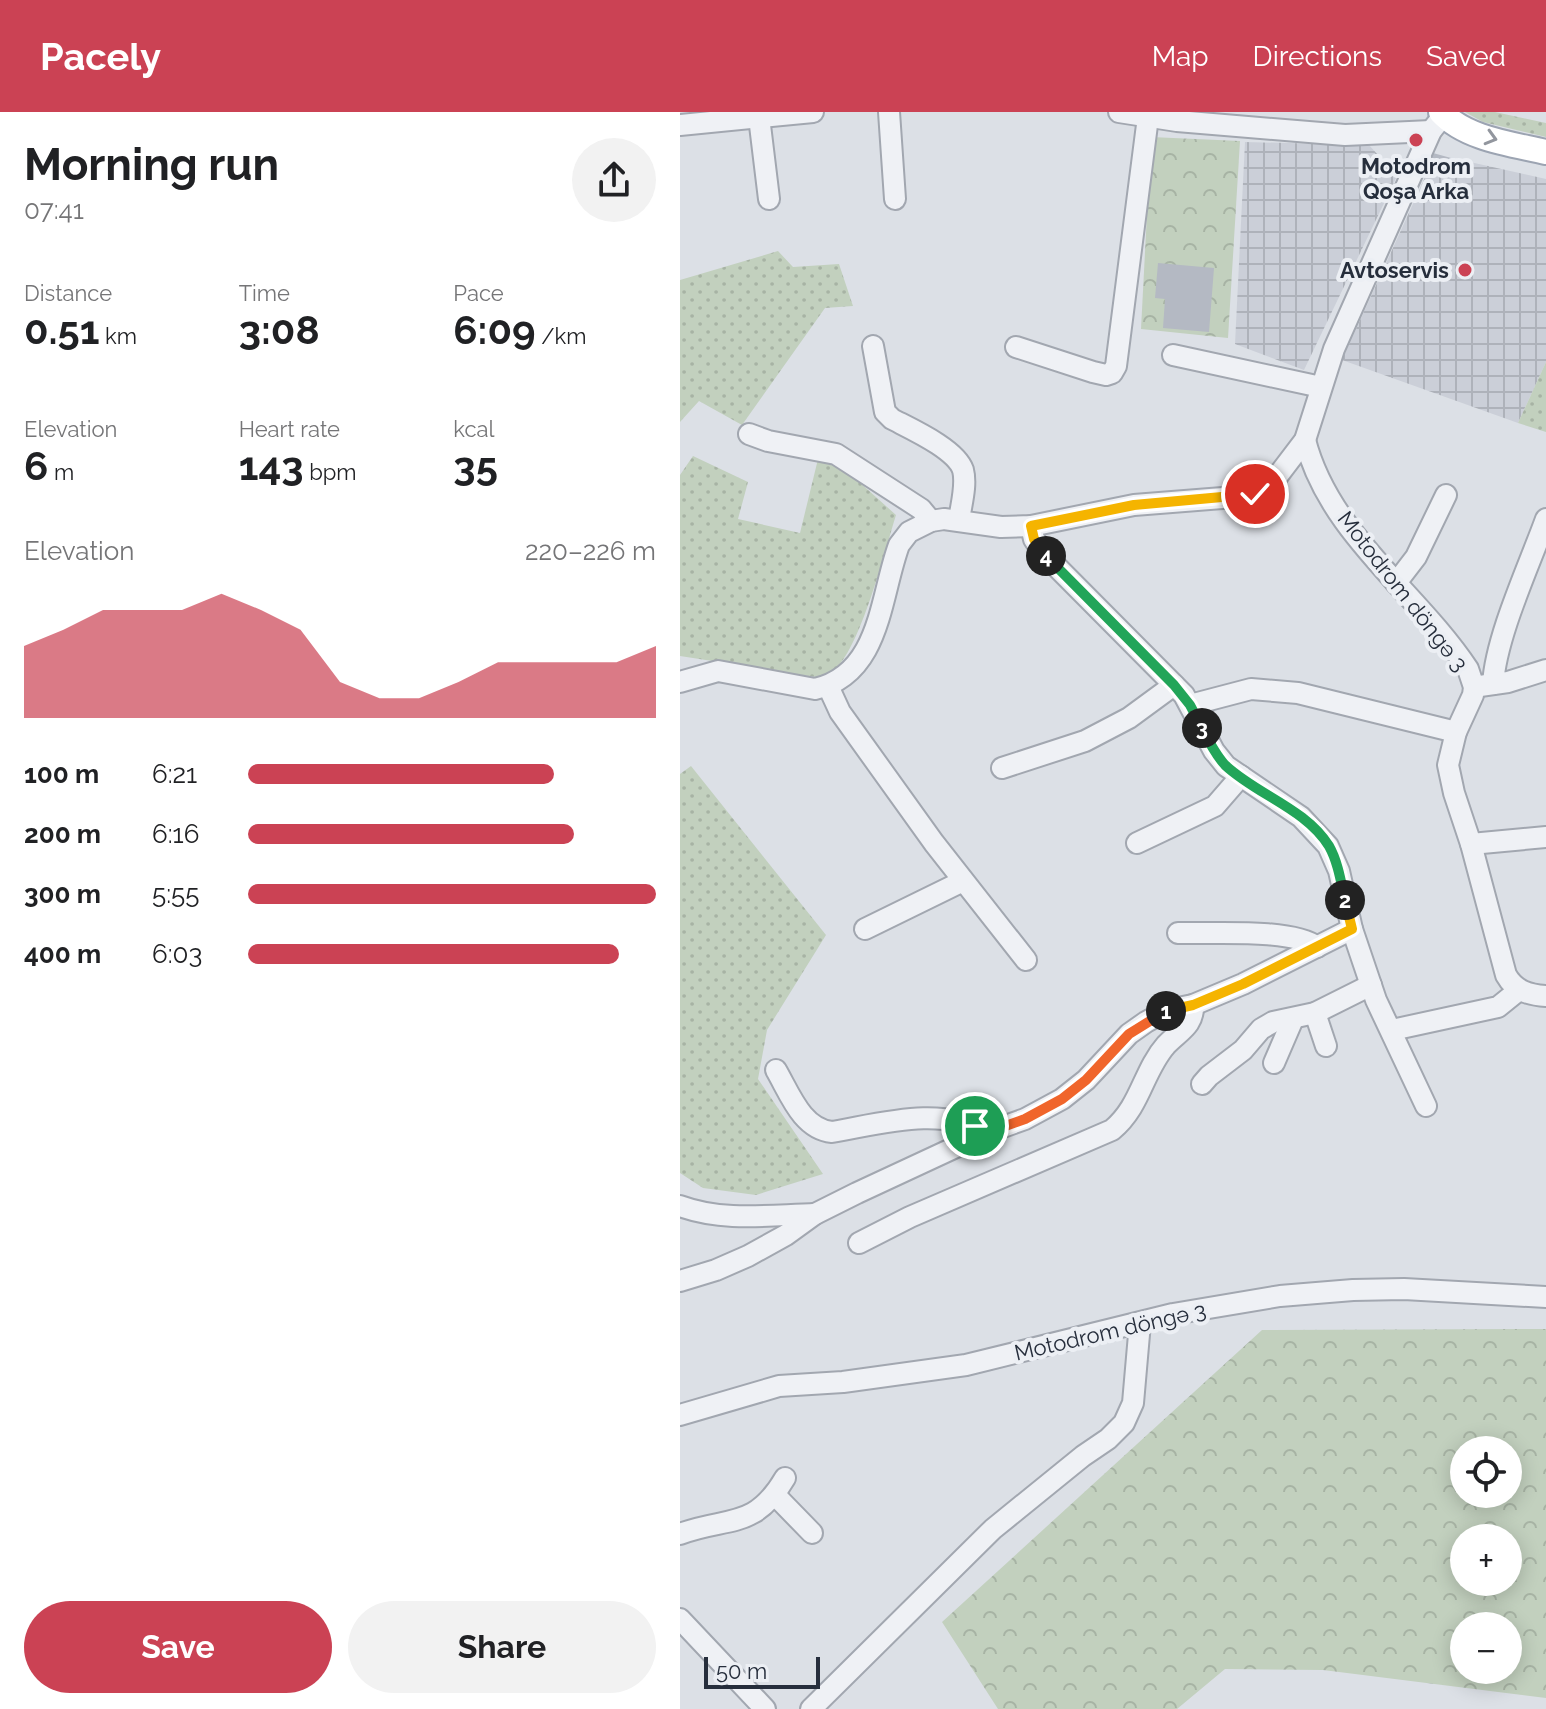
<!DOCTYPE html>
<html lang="en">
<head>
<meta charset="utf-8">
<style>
  :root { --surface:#fff; --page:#f2f2f2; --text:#202124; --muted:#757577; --accent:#cb4254 }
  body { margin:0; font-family:Raleway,sans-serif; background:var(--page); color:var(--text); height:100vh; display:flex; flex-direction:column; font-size:30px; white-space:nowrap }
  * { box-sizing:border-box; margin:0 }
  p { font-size:26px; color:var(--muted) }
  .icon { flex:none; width:44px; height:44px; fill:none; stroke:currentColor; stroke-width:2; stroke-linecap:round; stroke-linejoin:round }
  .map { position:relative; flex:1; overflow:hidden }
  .details { display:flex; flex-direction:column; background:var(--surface); width:680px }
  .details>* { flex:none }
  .buttons { position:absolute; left:770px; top:1324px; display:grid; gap:16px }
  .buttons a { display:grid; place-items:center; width:72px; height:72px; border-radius:50%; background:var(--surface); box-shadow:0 4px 20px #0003; font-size:40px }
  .scale { position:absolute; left:24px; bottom:20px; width:116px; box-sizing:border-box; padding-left:8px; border:4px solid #262e3c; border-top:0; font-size:22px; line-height:28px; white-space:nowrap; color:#262e3c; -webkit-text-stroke:6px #eceff4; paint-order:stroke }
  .pin { position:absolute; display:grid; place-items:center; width:68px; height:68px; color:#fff; margin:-34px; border:4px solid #fff; border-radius:50%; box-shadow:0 2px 8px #0007 }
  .km { position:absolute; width:40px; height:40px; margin:-20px; border-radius:50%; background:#222; color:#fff; font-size:22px; line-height:40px; text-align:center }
  .round { display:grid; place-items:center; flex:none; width:84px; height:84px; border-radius:42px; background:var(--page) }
  .overview { display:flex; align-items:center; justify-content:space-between; height:136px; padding:0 24px }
  h1 { font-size:44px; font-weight:700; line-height:60px }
  .metrics { display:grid; grid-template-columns:repeat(3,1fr); gap:12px; height:136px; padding:8px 24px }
  .metrics div { display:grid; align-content:center }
  .metrics b { font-size:40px; font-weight:700 }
  .metrics small { font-size:22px; font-weight:400 }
  .metrics p { font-size:22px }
  .chart { height:224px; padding:16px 24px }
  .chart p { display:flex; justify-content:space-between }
  .chart svg { width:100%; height:144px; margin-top:8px; fill:var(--accent); opacity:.7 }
  .cta { display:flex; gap:16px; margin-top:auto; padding:16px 24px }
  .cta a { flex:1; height:92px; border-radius:48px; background:var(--accent); color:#fff; font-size:32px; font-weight:700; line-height:92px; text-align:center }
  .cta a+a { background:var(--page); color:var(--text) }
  ul { padding:0 24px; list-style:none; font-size:26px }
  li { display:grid; grid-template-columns:128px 96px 1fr; align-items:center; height:60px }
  li i { height:20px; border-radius:10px; background:var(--accent) }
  header { display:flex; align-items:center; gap:48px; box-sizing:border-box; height:112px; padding:0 40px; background:var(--accent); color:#fff }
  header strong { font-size:38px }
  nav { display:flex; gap:44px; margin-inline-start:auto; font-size:28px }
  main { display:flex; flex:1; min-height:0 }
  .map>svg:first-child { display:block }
</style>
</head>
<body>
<header>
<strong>Pacely</strong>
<nav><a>Map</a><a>Directions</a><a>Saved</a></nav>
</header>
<main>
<section class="details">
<div class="overview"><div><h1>Morning run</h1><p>07:41</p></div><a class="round"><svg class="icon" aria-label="share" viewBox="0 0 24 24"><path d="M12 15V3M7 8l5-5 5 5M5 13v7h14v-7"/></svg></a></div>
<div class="metrics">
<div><p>Distance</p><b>0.51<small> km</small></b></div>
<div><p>Time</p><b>3:08</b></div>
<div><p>Pace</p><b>6:09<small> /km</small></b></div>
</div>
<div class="metrics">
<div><p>Elevation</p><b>6<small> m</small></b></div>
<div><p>Heart rate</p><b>143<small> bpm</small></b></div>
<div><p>kcal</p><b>35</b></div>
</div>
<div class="chart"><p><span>Elevation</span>220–226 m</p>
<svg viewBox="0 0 160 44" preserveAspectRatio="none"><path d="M0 44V22L10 17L20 11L30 11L40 11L50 6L60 11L70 17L80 33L90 38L100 38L110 33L120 27L130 27L140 27L150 27L160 22V44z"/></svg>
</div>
<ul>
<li><b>100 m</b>6:21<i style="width:75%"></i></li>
<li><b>200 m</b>6:16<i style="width:80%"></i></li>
<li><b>300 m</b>5:55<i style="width:100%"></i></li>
<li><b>400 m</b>6:03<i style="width:91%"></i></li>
</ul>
<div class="cta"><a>Save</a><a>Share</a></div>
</section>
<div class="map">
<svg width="866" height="1597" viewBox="0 0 866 1597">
  <defs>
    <pattern id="industrial-grid" width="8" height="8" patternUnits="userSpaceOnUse" patternTransform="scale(2)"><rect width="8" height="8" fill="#cbcfd8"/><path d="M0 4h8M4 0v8" fill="none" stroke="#aeb2ba"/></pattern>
    <pattern id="grass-dots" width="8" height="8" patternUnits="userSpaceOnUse" patternTransform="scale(2)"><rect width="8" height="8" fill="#c2d0be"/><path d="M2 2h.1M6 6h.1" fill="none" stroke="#a7b3a4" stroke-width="1.8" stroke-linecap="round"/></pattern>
    <pattern id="forest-crowns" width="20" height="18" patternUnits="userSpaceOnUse" patternTransform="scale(2)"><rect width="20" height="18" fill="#c2d0be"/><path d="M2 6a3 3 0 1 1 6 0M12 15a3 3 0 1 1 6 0" fill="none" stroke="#a7b3a4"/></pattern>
  </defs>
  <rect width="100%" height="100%" fill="#dce0e6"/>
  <g fill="url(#industrial-grid)">
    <polygon points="565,30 689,33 717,64 624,258 555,232"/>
    <polygon points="772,46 866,67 866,250 838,311 662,248 747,61 767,68"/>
  </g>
  <g fill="url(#grass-dots)">
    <polygon points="785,0 815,0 866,11 866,25 803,10"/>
    <polygon points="98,139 113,155 159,152 173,194 145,196 62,313 19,289 0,310 0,168"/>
    <polygon points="866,250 866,320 838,311"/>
    <path d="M13,344L68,370L58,407L120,421L138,347L168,360L216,403C205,438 180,539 153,559C148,562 140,564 135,565L0,544V363Z"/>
    <polygon points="11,654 146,823 87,918 78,967 143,1062 76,1083 23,1076 0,1061 0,662"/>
  </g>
  <g fill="url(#forest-crowns)" fill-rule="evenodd">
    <polygon points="471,25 560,29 548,226 461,217"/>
    <path d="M866,1217V1586L643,1558L545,1557L497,1597H318L262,1510L582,1218ZM784,1338H828V1382H784ZM784,1426H828V1470H784ZM784,1514H828V1558H784Z"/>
  </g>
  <g fill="#b4b9c3">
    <polygon points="753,41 771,46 765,64 748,59"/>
    <polygon points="478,151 534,156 529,220 483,216 485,187 475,186"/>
  </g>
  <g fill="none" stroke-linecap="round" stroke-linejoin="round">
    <g stroke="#a2a7b0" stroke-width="24">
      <g id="minor">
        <polyline points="209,0 215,87"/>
        <polyline points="439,0 497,9 665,23 751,19"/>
        <polyline points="79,5 89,87"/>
        <polyline points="0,13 133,0"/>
        <path d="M193,234L205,300L212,307C231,317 276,337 283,358C287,373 281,393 279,408"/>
        <polyline points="336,235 413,260 426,263 432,261 436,254 468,5"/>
        <polyline points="493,243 641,275"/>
        <polyline points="69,322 88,329 156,342 241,397 251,409"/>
        <path d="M625,328C649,422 737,480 788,557L794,575L793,583L776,620L768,653L774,681L791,732L826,863C835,879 849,883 866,884"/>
        <polyline points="351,414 354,427 363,441 504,583 534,639 546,654 621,705 648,734 659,759 672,817 696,888 746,994"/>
        <polyline points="716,471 736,445 766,383"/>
        <path d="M0,570L38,559L135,577C201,562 200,484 219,433L229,420L251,409L264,407L321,415L351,414L454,393L568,384L593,370L625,328L654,237L751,19L764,3"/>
        <path d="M813,572C816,524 849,454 866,407"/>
        <polyline points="148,574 160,600 254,731 346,848"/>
        <polyline points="800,574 828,570 866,558"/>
        <polyline points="510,593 571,577 618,581 776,620"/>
        <polyline points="322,656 405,629 449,606 494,573"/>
        <polyline points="457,731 535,694 561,664"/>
        <polyline points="791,732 866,725"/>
        <polyline points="185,817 283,769"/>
        <path d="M498,821C532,822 612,816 637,835"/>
        <polyline points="635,901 646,934"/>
        <polyline points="712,918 818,895 839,878"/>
        <polyline points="594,951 613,907"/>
        <path d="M96,958C110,982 122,1017 152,1020C200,1012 262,993 306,1021"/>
        <polyline points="522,972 529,964 563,938 581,917 593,910 635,901 691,873"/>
        <path d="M0,1094C43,1110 90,1103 135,1102"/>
        <path d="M179,1131L230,1105L432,1018C461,994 463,959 486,933C499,919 514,914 513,893"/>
        <polyline points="0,1169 36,1158 68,1144 106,1123 135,1102 177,1081 306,1021 345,1007 382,987 406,968 449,922 466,910 488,898 513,893 563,872 672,817"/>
        <polyline points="0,1303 99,1274 163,1270 286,1253 493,1202 600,1184 673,1178 724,1177 866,1185"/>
        <polyline points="95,1383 132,1421"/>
        <path d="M0,1422C47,1404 74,1419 105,1366"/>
        <polyline points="0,1507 85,1597"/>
        <polyline points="131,1597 313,1417 403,1344 428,1327 444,1311 453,1291 460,1211"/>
      </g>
    </g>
    <g stroke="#9ca4b2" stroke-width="28">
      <path id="major" d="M761,0C786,27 832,32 866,40"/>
    </g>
    <use href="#minor" stroke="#eff1f5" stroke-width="20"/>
    <use href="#major" stroke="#fff" stroke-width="24"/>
  </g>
  <defs><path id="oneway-chevron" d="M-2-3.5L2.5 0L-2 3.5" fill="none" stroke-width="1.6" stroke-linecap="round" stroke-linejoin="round" transform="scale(2)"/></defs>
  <use stroke="#92969e" href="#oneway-chevron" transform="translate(811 26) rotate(16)"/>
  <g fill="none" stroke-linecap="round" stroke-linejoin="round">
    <g stroke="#fff" stroke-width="16">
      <polyline id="split-1" points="295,1014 306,1021 345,1007 382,987 406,968 449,922 486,899"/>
    </g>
    <g stroke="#fff" stroke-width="16">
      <polyline id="split-2" points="486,899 513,893 563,872 672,817 665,788"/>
    </g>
    <g stroke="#fff" stroke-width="16">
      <path id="split-3" d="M522,616C528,628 535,642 545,653C577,683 625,696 649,734C658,750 661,770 665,788"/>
    </g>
    <g stroke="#fff" stroke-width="16">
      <polyline id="split-4" points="366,444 494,573 510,593 522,616"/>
    </g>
    <g stroke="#fff" stroke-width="16">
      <polyline id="split-5" points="366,444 354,427 351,414 454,393 575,382"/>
    </g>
    <use href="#split-1" stroke="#f0652b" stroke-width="10"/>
    <use href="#split-2" stroke="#f5b400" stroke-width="10"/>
    <use href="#split-3" stroke="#22a559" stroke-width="10"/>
    <use href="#split-4" stroke="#22a559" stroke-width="10"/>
    <use href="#split-5" stroke="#f5b400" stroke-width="10"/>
  </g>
  <g fill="#cb4254" stroke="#eceff4" stroke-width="3">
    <circle cx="736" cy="28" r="8"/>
    <circle cx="785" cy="158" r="8"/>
  </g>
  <g text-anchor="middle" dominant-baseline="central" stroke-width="8" stroke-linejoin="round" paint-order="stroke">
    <g font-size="22" font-weight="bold" fill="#262e3c" stroke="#eceff4">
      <text x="736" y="54">Motodrom<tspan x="736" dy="25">Qoşa Arka</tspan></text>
      <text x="769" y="158" text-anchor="end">Avtoservis</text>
    </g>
    <g font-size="22" fill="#262e3c" stroke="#eceff4">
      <text transform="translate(723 479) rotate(52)">Motodrom döngə 3</text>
      <text transform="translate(430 1219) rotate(-13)">Motodrom döngə 3</text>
    </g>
  </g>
</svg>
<div class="buttons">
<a><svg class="icon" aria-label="locate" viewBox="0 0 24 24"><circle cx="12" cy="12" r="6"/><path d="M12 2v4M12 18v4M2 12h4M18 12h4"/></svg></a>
<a>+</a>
<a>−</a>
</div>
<div class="scale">50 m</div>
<div class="pin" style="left:295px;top:1014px;background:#1e9e55"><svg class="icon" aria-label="arrive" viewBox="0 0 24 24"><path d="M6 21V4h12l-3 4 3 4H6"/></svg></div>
<div class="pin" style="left:575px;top:382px;background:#d93025"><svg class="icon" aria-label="check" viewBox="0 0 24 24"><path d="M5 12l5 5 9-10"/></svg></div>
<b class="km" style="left:486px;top:899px">1</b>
<b class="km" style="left:665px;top:788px">2</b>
<b class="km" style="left:522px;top:616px">3</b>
<b class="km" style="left:366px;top:444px">4</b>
</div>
</main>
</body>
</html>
